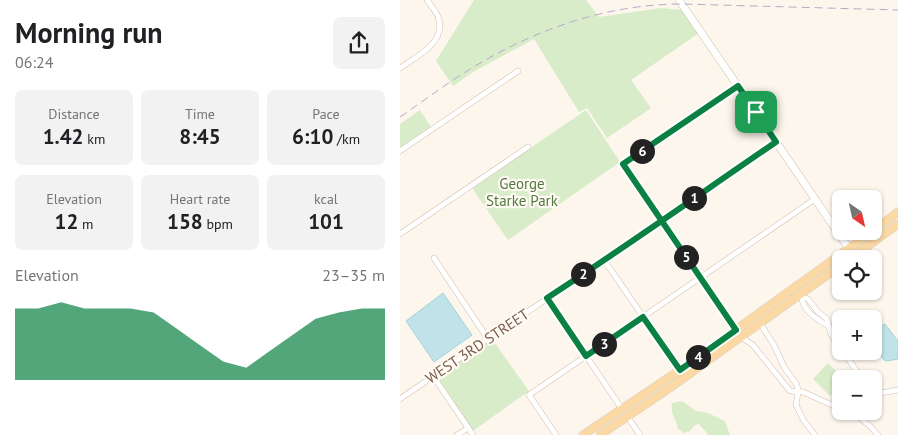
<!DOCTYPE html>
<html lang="en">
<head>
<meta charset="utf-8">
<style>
  :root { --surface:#fff; --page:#f2f2f2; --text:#202124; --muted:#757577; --accent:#0b8043 }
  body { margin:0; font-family:"PT Sans",sans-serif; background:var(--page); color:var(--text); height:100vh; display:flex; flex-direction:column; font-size:19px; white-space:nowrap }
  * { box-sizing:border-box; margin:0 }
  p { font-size:16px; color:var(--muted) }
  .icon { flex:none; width:28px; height:28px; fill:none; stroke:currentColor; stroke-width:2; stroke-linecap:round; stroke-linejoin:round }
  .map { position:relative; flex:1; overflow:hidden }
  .details { display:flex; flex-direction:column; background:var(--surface); width:400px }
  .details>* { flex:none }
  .needle { width:32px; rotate:146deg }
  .controls { position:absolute; left:432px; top:190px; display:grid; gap:10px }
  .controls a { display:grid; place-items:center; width:50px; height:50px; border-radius:8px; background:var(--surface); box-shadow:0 1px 4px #0004; font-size:25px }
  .pin { position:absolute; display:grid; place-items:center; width:42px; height:42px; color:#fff; margin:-21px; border-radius:10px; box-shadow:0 2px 8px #0006 }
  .km { position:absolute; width:25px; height:25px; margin:-12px; border-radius:50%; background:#222; color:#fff; font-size:14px; line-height:25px; text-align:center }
  .round { display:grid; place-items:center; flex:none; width:52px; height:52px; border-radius:8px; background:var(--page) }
  .summary { display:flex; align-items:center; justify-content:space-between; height:85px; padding:0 15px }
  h1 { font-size:28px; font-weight:700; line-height:38px }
  .figures { display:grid; grid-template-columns:repeat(3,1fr); gap:8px; height:85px; padding:5px 15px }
  .figures div { display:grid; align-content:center; border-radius:8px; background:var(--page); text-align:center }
  .figures b { font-size:21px; font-weight:700 }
  .figures small { font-size:14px; font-weight:400 }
  .figures p { font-size:14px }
  .chart { height:140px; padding:10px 15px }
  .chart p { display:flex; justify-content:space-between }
  .chart svg { width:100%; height:90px; margin-top:5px; fill:var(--accent); opacity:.7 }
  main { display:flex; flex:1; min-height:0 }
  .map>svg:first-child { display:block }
</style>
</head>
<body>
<main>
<section class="details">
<div class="summary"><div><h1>Morning run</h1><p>06:24</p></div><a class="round"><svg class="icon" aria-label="share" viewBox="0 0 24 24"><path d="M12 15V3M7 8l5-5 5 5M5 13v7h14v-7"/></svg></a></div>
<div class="figures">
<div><p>Distance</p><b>1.42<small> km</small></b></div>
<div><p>Time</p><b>8:45</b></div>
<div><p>Pace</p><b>6:10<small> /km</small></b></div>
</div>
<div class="figures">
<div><p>Elevation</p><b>12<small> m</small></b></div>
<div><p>Heart rate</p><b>158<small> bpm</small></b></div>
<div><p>kcal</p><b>101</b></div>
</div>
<div class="chart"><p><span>Elevation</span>23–35 m</p>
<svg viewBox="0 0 160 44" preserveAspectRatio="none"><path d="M0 44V9L10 9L20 6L30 9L40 9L50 9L60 11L70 19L80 27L90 35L100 38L110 30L120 22L130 14L140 11L150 9L160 9V44z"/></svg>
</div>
</section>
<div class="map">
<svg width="498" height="435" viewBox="0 0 498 435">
  <rect width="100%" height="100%" fill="#fdf6ec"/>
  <g fill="#d8ecc9">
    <polygon points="74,0 186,0 199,17 261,8 283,10 299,33 231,80 251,108 319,62 207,138 187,108 179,112 134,39 73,72 53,86 36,61"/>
    <polygon points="20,110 31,127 0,148 0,124"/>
    <polygon points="186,110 220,162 108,240 72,188"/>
    <polygon points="92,339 129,391 73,431 36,377"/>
    <polygon points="428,363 444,379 441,379 441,385 430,396 413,379"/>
    <path d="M282,401L296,411L308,413L325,421L330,435H307V433L299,424L295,425L290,431L284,433L278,429C276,418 270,414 272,403Z"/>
  </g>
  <g fill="#bfe3e8" stroke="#a5d3da">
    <polygon points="43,293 72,335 34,362 6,321"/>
    <polygon points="485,324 498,341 498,359 487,361 484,360 474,346 474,329"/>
  </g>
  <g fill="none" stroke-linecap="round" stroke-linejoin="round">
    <g stroke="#d1beb0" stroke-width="6">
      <g id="street">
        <path d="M0,68C16,57 45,43 39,20C38,13 31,6 27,0"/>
        <polyline points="0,151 118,71"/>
        <polyline points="0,234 128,147"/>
        <polyline points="34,258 88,339"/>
        <polyline points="204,260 280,370"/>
        <path d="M401,295C402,297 402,300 403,303C407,313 420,322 429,326"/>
        <polyline points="403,297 408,299 418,312 427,319 431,334 441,349"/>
        <polyline points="147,298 222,409"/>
        <polyline points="360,323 374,345 384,367 397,385 398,392 396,405 404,421 415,435"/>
        <polyline points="336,330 223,164 338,86"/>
        <polyline points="341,337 353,345 390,391 403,392 441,409"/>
        <polyline points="443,351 462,379"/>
        <polyline points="33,376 73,435"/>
        <polyline points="474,394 498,390"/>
        <polyline points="0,399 376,142"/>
        <path d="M447,411C459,416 470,425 478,435"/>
        <polyline points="227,416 240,435"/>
        <polyline points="57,435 68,428"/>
        <polyline points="156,435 129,395 415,199"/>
      </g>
    </g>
    <g stroke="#d6c0b0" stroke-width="8">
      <polyline id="secondary" points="279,0 454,256"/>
    </g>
    <g stroke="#dad1cd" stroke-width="9">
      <g id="primary">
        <polyline points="474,230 498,212"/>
        <polyline points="450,259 498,224"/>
        <polyline points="183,435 280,370 473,231"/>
        <polyline points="200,435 271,387 441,265"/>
      </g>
    </g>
    <use href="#street" stroke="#fff" stroke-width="5"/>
    <use href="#secondary" stroke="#fff" stroke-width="7"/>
    <use href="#primary" stroke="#fbd9a5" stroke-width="8"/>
    <path stroke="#b9a8c9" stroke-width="1" stroke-dasharray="8 5" stroke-linecap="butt" d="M0,117C29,97 58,75 89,58C148,25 214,4 282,4L498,10"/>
  </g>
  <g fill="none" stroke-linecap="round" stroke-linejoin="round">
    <g stroke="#fff" stroke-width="10">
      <path id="route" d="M356,112L376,142C300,194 224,248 147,298L186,356L243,317L280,370L336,330L223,164L338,86L356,112"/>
    </g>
    <use href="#route" stroke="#0b8043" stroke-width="6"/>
  </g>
  <g text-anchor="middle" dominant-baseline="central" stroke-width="4.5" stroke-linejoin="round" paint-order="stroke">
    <g font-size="15" fill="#537a41" stroke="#fffaf3">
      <text x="122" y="183">George<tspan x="122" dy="17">Starke Park</tspan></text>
    </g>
    <g font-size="15" fill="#7a5c4d" stroke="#fffaf3">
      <text transform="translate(77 346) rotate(-34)">WEST 3RD STREET</text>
    </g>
  </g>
</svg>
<div class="controls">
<a><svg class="needle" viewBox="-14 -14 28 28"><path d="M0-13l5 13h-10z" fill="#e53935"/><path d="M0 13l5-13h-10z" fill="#757577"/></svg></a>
<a><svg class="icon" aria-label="locate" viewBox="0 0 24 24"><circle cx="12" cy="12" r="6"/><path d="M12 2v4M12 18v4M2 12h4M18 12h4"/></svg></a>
<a>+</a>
<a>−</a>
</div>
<div class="pin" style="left:356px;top:112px;background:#1e9e55"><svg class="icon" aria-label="arrive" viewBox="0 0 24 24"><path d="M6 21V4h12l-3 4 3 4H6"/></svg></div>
<b class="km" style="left:294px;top:198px">1</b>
<b class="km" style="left:183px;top:274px">2</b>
<b class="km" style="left:204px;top:344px">3</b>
<b class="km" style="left:298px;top:357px">4</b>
<b class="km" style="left:286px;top:257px">5</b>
<b class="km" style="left:242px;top:151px">6</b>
</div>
</main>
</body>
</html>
